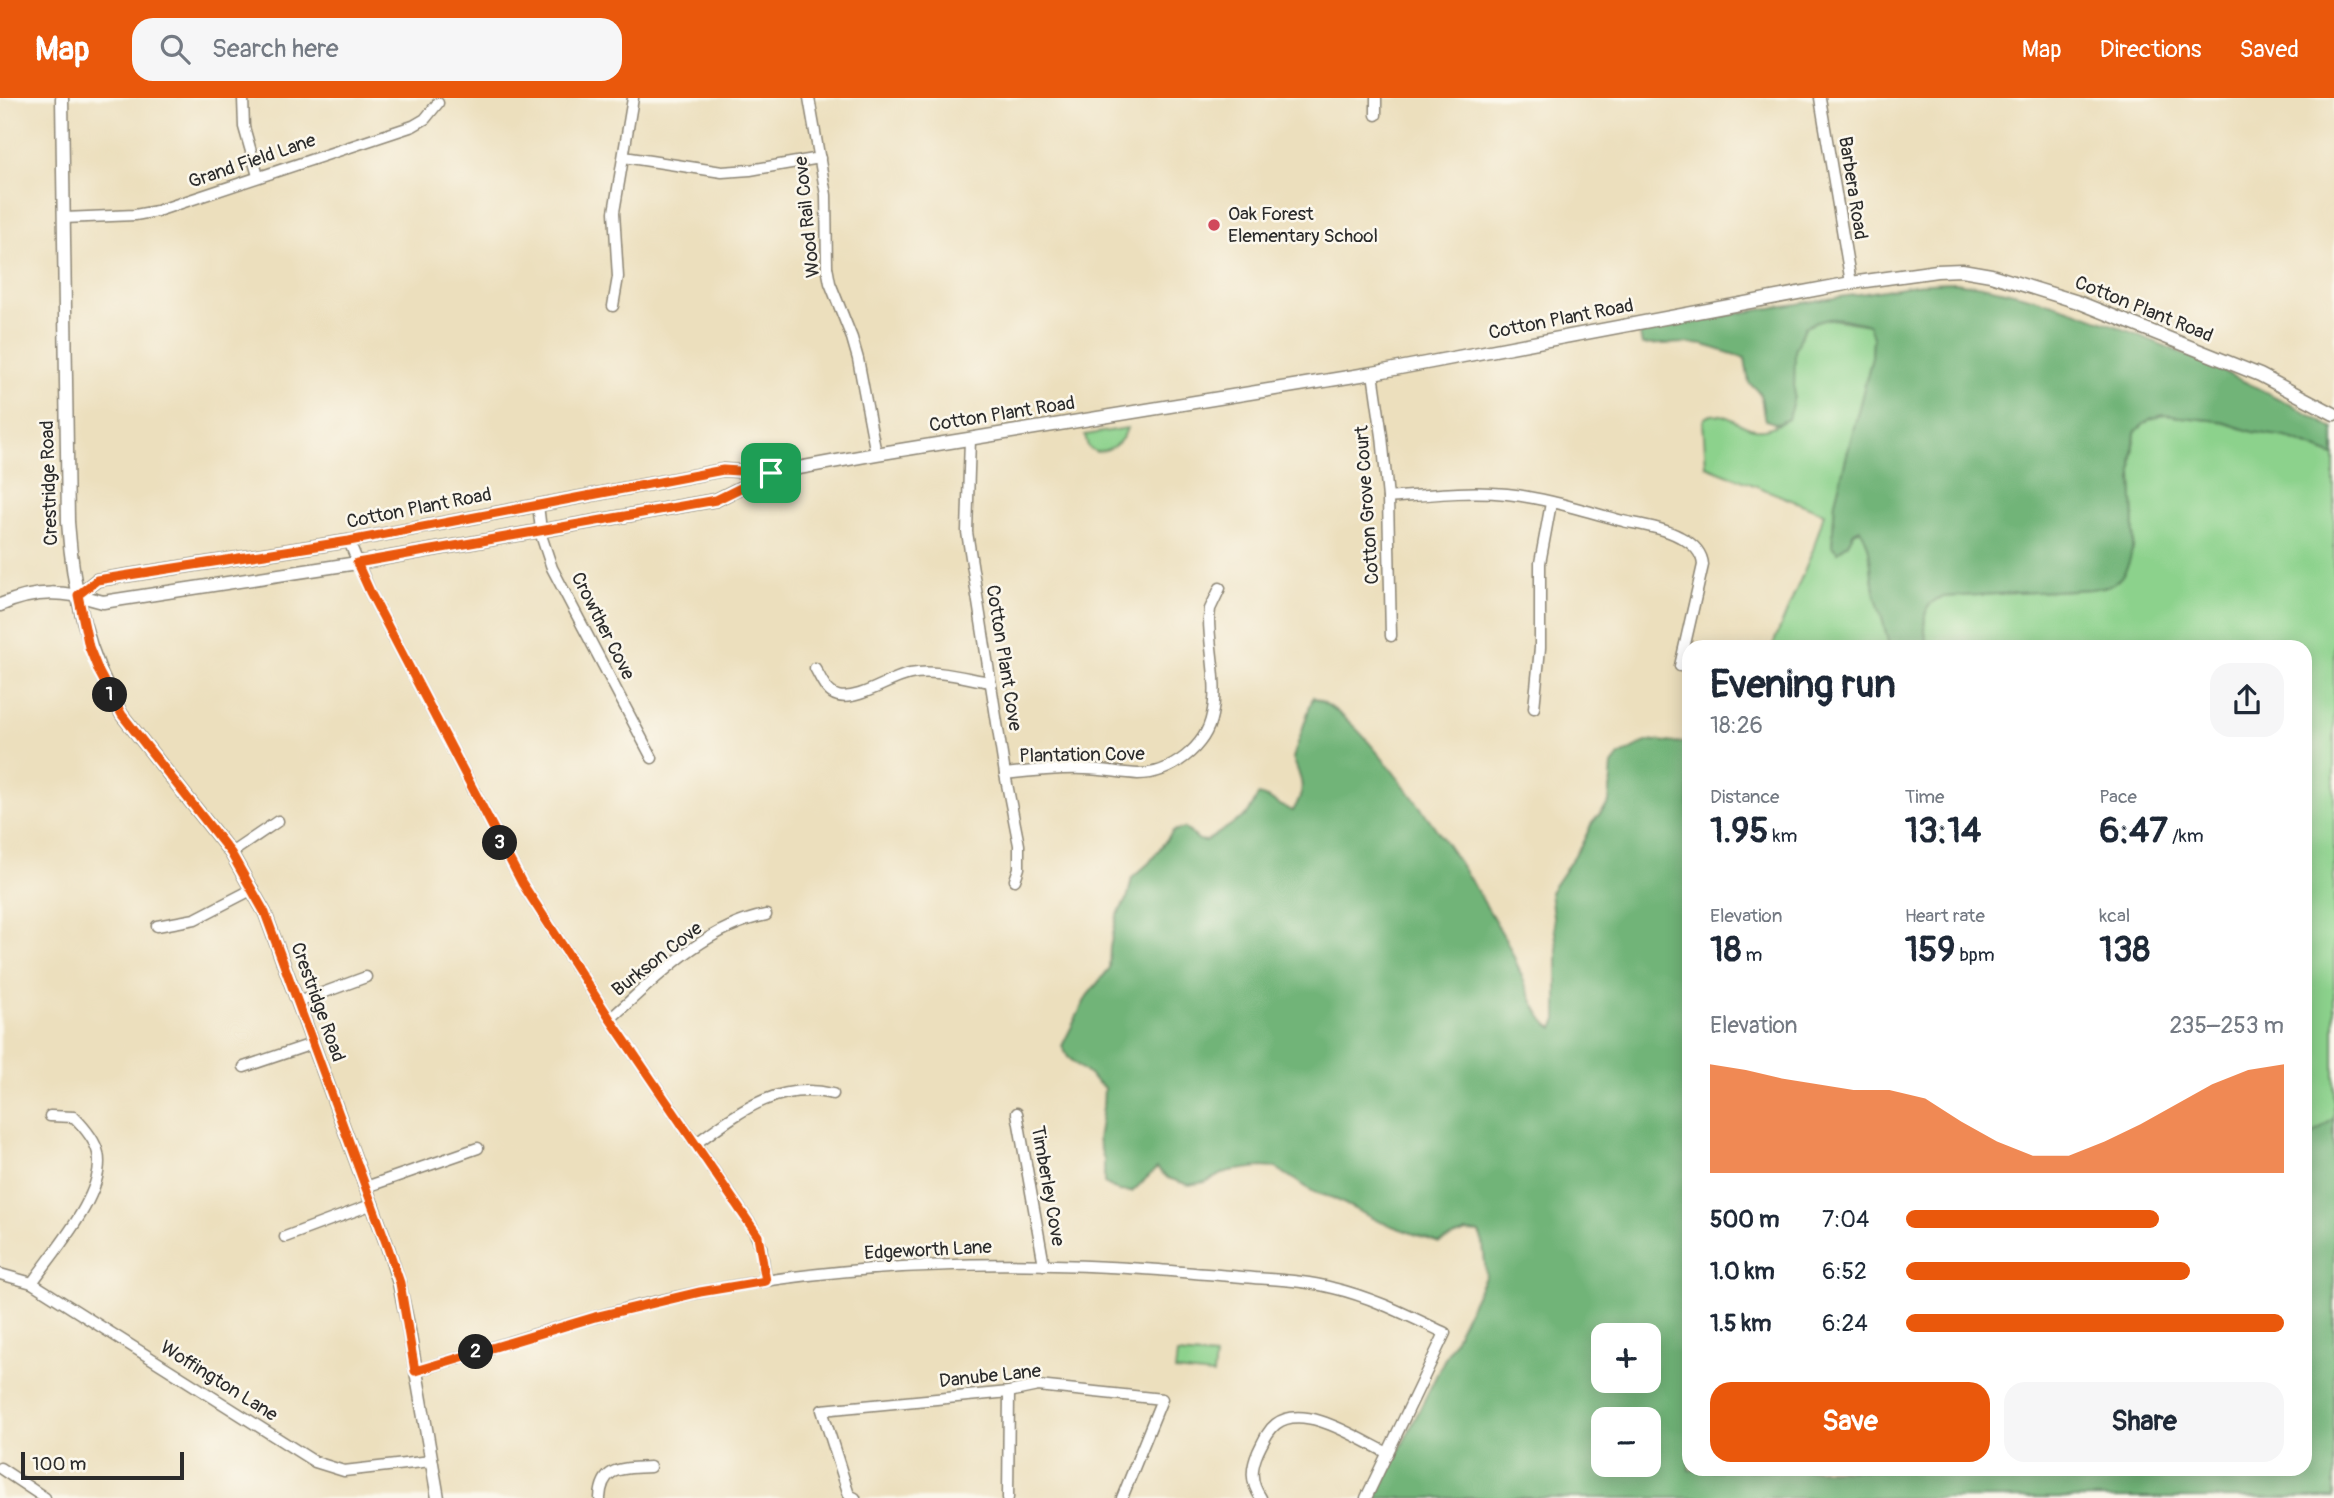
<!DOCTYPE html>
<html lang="en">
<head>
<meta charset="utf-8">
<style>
  :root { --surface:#fff; --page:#f6f6f7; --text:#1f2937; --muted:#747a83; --accent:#ea580c }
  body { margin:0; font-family:Pangolin,sans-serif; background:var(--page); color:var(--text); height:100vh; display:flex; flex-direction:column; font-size:26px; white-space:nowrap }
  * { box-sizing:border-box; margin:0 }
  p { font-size:23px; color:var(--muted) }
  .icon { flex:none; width:38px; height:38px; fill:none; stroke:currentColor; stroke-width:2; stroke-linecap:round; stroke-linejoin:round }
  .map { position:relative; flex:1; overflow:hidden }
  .details { position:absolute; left:1682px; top:542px; width:630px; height:836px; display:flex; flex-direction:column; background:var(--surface); border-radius:21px; box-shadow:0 4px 18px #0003 }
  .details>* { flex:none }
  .buttons { position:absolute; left:1591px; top:1225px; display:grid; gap:14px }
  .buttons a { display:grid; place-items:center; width:70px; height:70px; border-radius:14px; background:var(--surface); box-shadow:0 4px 18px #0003; font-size:35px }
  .scale { position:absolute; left:21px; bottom:18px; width:163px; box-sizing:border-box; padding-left:7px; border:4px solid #2b2b2b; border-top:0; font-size:19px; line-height:24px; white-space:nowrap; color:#2b2b2b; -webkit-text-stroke:5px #fbf7ec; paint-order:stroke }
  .pin { position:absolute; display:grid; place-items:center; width:60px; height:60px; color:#fff; margin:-30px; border-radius:14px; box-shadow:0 4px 10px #0006 }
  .km { position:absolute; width:35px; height:35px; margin:-18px; border-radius:50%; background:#222; color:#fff; font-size:19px; line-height:35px; text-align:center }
  .round { display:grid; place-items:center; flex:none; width:74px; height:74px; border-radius:21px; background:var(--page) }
  .headline { display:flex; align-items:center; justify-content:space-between; height:119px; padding:0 28px }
  h1 { font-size:38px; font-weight:700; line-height:52px }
  .metrics { display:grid; grid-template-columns:repeat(3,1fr); gap:10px; height:119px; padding:7px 28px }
  .metrics div { display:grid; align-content:center }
  .metrics b { font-size:35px; font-weight:700 }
  .metrics small { font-size:19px; font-weight:400 }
  .metrics p { font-size:19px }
  .chart { height:196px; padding:14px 28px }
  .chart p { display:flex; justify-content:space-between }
  .chart svg { width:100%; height:126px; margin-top:7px; fill:var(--accent); opacity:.7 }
  .button { display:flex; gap:14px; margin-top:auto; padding:14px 28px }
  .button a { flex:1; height:80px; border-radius:21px; background:var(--accent); color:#fff; font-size:28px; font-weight:700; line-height:80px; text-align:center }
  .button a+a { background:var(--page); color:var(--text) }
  ul { padding:0 28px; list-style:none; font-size:23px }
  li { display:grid; grid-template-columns:112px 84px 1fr; align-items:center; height:52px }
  li i { height:18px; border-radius:9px; background:var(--accent) }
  header { display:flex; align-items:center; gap:42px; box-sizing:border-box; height:98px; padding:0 35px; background:var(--accent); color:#fff }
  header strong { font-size:33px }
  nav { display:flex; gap:38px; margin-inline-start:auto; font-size:24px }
  .search { width:490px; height:63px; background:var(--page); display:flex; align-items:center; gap:18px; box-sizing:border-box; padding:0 24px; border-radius:21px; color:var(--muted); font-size:26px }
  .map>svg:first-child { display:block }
</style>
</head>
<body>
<header>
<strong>Map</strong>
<div class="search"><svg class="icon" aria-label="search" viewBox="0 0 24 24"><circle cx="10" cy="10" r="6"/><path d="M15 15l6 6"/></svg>Search here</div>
<nav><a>Map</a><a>Directions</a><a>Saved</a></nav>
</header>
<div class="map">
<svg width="2334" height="1400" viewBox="0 0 2334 1400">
  <rect width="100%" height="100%" fill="#fbf7ec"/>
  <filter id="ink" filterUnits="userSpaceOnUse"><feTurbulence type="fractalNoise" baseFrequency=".0143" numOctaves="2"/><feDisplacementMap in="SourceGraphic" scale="14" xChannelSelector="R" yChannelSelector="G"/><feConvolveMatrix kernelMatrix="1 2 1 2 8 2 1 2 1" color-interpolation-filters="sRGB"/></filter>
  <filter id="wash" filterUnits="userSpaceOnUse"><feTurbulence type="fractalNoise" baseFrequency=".00686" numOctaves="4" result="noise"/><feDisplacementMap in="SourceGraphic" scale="28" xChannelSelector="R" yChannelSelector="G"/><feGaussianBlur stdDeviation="1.57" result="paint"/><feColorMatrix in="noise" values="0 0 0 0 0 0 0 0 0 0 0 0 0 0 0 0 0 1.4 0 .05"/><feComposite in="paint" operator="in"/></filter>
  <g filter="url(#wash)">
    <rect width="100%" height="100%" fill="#ecdfbd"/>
    <g fill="#8cd28c" stroke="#5c7e5c" stroke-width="2">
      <path d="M1825,220L1869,227L1873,239L1872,259L1835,404L1832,448L1838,454L1848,445L1854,434L1861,431C1873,450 1869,469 1874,490C1878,510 1886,529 1889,549H1772L1813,452L1824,415L1706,368L1703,323L1706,319C1727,310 1736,329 1755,331C1767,333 1778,326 1788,321L1795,252L1805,229Z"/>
      <path d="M2163,317L2219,323L2253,334L2286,339L2334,358V1020L2305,1043V550L1927,549C1925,529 1918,507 1942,499L2091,491L2133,452L2134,429L2132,372L2135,334L2150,321Z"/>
      <path d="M1127,330C1122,346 1111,352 1096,354L1088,349L1085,337Z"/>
      <polygon points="1177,1256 1215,1259 1213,1277 1175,1273"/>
    </g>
    <g fill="#71b478" stroke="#4e7052" stroke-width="2" fill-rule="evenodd">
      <path d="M1955,184C2027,193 2093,218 2160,246C2220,271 2278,298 2334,331V358L2286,339L2253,334L2219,323L2163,317L2150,321L2135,334C2134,347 2132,359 2132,372C2131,402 2144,467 2113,486C2107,489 2097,490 2091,491L1942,499C1918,507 1925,529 1927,549H1889C1886,531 1880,514 1875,495C1869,473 1874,450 1860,431L1854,434L1848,445L1838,454L1832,448L1835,404L1872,259L1873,239L1869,227C1842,220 1832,216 1805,229L1795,253L1794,299L1788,321L1778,326L1765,322C1760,305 1766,296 1749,285L1745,260L1704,247L1686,245L1642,247L1639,231L1928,185Z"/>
      <path d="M1313,599C1347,615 1371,646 1394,675C1436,727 1473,783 1506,842C1518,863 1534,921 1553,930L1557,922V850L1550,794L1581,748L1592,725L1609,705L1612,667L1619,658L1648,643L1689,645V1372H2305V1043L2334,1020V1400H1376L1486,1177L1483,1145L1479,1135L1466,1134L1439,1145L1378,1123L1333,1100L1314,1094L1276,1070L1260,1069L1229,1073L1205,1084L1189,1087L1168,1080L1157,1070L1132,1094L1119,1093L1104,1085V1062L1098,1042L1103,1009L1104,990L1068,959L1062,948L1087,898L1109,871L1110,849L1117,818L1128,798L1132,780L1149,765L1173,733L1185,730L1199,742L1206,743L1248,716L1258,697C1272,700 1280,709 1293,713C1307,689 1302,684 1293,660ZM1603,1237H1648V1283H1603ZM1603,1321H1648V1367H1603Z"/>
    </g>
  </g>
  <g filter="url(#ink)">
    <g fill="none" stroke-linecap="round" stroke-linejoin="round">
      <g stroke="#8c8574" stroke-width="13">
        <g id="minor">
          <polyline points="243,0 244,29 258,78"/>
          <polyline points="809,0 826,97 827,169 830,185 852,240 858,261 876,356"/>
          <polyline points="1820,0 1851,185"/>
          <polyline points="1376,17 1376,0"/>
          <polyline points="624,59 722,74 750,72 820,60"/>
          <polyline points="64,120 135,117 157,113 413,28 425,21 438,5"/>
          <polyline points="613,208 618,179 614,114 633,0"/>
          <polyline points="1373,275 1382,338 1388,400 1391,538"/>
          <polyline points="970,341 967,434 1005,676 1019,747 1019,770 1015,782"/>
          <path d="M1388,400C1427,397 1468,392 1507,396C1546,400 1585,413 1623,423C1642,427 1664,430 1680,439C1692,445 1702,453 1703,467L1680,568"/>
          <polyline points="538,407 542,440 552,470 652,660"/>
          <polyline points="349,443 370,494 522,785 610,921 753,1130 761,1149 766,1183"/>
          <path d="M815,570C821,580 826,595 838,598C859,603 889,580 910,576C935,571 965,580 990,584"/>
          <polyline points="1534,610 1540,550 1540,465 1551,405"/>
          <path d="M1005,676C1031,673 1058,670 1085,671C1103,671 1120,675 1138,676C1171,676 1206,649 1212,617C1219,586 1209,552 1209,521L1210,511L1220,490"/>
          <polyline points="231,755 278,723"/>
          <polyline points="157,828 195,821 253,791"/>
          <polyline points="298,904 366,879"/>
          <path d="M610,921C656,880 704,829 766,817"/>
          <polyline points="244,969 312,946"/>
          <polyline points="1017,1015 1044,1167"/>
          <path d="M695,1046C738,1015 776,983 833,996"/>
          <polyline points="366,1089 478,1050"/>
          <polyline points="285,1139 373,1106"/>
          <polyline points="0,1176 32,1185 315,1364 344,1373 431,1363"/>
          <path d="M32,1185C53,1154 107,1095 98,1055C95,1042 83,1028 74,1019L50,1018"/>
          <path d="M416,1273C510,1244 604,1213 701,1194C851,1164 1007,1161 1159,1172C1191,1175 1222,1177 1254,1180C1280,1182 1307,1183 1333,1190C1372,1199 1409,1218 1445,1235L1366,1400"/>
          <polyline points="0,1370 45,1400"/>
          <path d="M600,1400C602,1367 623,1371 650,1369"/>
          <polyline points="855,1400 849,1397 822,1312 1009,1294 1038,1288 1162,1301 1122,1400"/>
          <polyline points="1008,1400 1009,1294"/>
          <path d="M1261,1400C1250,1384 1251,1370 1258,1354C1263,1344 1267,1333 1276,1326C1305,1304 1360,1342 1388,1355"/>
        </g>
      </g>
      <g stroke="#8c8574" stroke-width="15">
        <g id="tertiary">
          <path d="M62,0L68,424C73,494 87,557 122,617L231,755L265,815L388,1150L399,1185L408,1227L438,1400"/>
          <polyline points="78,497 97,482 349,443 723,372 771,375 876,356 1373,275 1851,185 1937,173 1962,172 1991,177 2078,204 2260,277 2334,316"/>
          <path d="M0,507C37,491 65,493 103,504L357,465L716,402L768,376"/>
        </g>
      </g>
      <use href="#minor" stroke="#fff" stroke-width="10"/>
      <use href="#tertiary" stroke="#fff" stroke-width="12"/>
    </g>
  </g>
  <g fill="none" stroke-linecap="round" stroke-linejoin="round" filter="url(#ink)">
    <g stroke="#fff" stroke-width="14">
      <polygon id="route" points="723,372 771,375 716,402 357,465 370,494 522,785 610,921 758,1138 766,1183 700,1194 595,1219 415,1273 400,1185 388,1150 265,815 231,755 122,617 99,574 89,549 78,497 97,482 349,443"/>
    </g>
    <use href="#route" stroke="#ea580c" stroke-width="9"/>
  </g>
  <circle fill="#d1495b" stroke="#fbf7ec" stroke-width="2.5" cx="1214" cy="127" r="7"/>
  <g text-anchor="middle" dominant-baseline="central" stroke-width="5" stroke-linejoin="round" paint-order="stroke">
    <g font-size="19" fill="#2b2b2b" stroke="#fbf7ec">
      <text transform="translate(252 63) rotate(-19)">Grand Field Lane</text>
      <text transform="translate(1853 90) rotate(81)">Barbera Road</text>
      <text transform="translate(807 119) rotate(-96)">Wood Rail Cove</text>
      <text transform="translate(2144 211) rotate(22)">Cotton Plant Road</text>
      <text transform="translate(1561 221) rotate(-11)">Cotton Plant Road</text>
      <text transform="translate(1002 316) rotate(-9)">Cotton Plant Road</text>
      <text transform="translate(49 385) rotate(-92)">Crestridge Road</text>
      <text transform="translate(1367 407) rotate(-94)">Cotton Grove Court</text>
      <text transform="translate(419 410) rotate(-11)">Cotton Plant Road</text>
      <text transform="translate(603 528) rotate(63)">Crowther Cove</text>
      <text transform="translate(1004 560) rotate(81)">Cotton Plant Cove</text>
      <text transform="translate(1082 657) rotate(-1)">Plantation Cove</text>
      <text transform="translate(657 861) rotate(-38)">Burkson Cove</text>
      <text transform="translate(318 904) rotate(70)">Crestridge Road</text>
      <text transform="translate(1048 1088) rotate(80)">Timberley Cove</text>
      <text transform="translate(928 1152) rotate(-3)">Edgeworth Lane</text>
      <text transform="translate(990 1278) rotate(-6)">Danube Lane</text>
      <text transform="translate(219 1283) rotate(32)">Woffington Lane</text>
    </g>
    <g font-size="19" fill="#2b2b2b" stroke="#fbf7ec" text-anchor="start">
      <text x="1228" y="116">Oak Forest<tspan x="1228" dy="22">Elementary School</tspan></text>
    </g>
  </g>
</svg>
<div class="buttons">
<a>+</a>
<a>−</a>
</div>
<div class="scale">100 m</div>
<div class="pin" style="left:771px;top:375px;background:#1e9e55"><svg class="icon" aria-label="arrive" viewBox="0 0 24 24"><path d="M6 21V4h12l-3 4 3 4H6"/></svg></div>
<b class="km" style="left:110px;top:597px">1</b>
<b class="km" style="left:476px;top:1254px">2</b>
<b class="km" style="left:500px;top:745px">3</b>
<section class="details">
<div class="headline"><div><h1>Evening run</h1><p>18:26</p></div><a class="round"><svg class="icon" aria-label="share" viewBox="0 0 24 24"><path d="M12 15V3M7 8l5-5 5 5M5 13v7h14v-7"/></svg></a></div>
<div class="metrics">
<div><p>Distance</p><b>1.95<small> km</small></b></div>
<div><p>Time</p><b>13:14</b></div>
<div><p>Pace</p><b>6:47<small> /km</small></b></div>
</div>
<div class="metrics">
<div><p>Elevation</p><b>18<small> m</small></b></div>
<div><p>Heart rate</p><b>159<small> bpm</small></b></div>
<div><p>kcal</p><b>138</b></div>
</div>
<div class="chart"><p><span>Elevation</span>235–253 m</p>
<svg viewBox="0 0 160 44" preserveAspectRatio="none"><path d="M0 44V6L10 8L20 11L30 13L40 15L50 15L60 18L70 26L80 33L90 38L100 38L110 33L120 27L130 20L140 13L150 8L160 6V44z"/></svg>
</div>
<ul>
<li><b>500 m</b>7:04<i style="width:67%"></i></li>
<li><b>1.0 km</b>6:52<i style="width:75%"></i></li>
<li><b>1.5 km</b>6:24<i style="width:100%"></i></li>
</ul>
<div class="button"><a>Save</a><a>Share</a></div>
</section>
</div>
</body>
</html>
